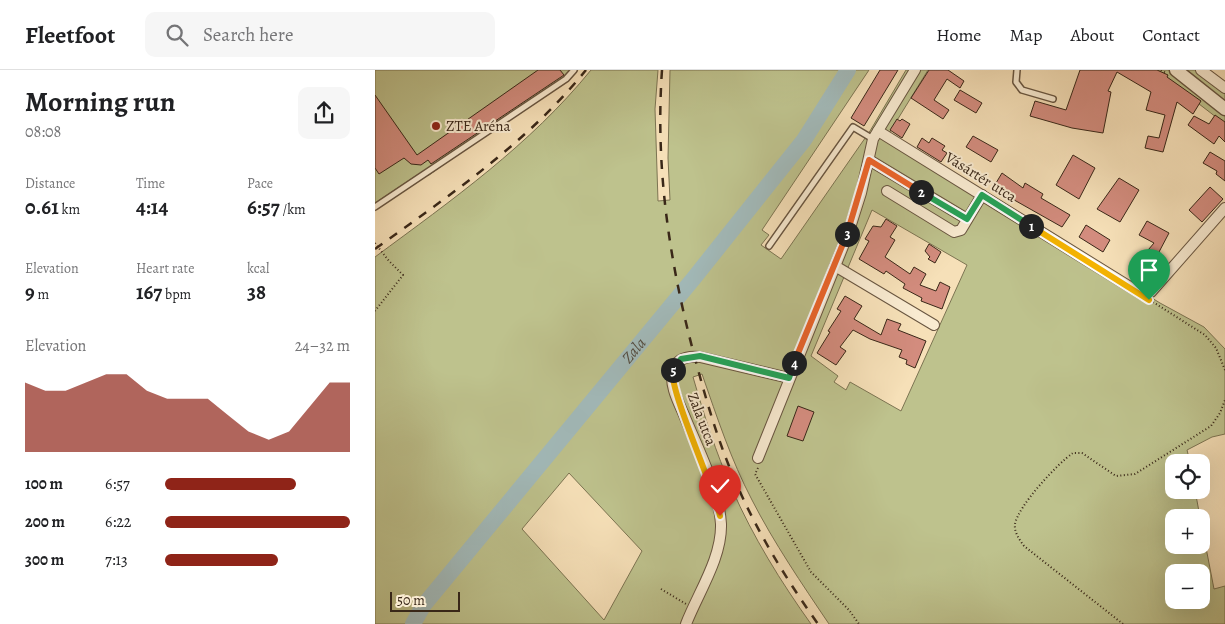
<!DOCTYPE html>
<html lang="en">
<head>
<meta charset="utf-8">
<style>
  :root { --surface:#fff; --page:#f6f6f6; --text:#202124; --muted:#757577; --line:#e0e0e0; --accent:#8f2418 }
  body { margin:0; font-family:Alegreya,serif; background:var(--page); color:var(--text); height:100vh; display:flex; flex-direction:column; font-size:19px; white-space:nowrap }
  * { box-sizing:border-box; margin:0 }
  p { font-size:16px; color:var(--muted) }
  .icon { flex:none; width:28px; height:28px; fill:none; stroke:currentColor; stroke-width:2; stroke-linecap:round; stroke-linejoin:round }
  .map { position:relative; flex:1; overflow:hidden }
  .drawer { display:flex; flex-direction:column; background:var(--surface); width:375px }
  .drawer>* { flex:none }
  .fabs { position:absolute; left:790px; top:384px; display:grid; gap:10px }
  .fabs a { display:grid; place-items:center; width:45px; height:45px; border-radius:10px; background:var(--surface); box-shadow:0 5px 20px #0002; font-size:25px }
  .scale { position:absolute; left:15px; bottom:12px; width:70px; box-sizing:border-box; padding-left:5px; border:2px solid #392718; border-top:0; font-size:14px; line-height:18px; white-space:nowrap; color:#392718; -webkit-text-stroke:4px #f9ebd1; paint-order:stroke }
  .pin { position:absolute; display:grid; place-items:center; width:42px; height:42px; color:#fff; margin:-51px -21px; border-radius:50% 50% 50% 0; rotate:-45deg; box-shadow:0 0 5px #0007 }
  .pin .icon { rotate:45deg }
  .km { position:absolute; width:25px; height:25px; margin:-12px; border-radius:50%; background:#222; color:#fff; font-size:14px; line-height:25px; text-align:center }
  .round { display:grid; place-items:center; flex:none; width:52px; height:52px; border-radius:10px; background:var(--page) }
  .headline { display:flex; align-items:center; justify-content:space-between; height:85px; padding:0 25px }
  h1 { font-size:28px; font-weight:600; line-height:38px }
  .figures { display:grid; grid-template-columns:repeat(3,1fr); gap:8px; height:85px; padding:5px 25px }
  .figures div { display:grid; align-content:center }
  .figures b { font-size:21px; font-weight:600 }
  .figures small { font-size:14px; font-weight:400 }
  .figures p { font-size:14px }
  .chart { height:140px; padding:10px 25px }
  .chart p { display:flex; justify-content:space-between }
  .chart svg { width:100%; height:90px; margin-top:5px; fill:var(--accent); opacity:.7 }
  ul { padding:0 25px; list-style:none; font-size:16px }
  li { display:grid; grid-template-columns:80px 60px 1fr; align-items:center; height:38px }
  li i { height:12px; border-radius:6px; background:var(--accent) }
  header { display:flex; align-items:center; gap:30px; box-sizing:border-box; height:70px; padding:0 25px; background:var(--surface); border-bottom:1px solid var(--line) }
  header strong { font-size:24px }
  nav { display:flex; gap:28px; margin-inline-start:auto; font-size:18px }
  .search { width:350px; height:45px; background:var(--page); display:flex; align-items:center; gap:12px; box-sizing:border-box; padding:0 18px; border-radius:10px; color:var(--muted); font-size:19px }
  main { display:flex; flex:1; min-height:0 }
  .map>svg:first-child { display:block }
</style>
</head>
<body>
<header>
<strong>Fleetfoot</strong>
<div class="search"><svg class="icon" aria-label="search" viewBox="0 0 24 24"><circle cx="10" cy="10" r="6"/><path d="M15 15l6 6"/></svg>Search here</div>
<nav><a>Home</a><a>Map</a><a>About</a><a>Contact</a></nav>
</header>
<main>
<section class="drawer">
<div class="headline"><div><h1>Morning run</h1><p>08:08</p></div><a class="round"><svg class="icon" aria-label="share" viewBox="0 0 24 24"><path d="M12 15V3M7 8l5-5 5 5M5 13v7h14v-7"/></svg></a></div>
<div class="figures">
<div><p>Distance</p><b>0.61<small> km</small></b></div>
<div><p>Time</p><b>4:14</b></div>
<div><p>Pace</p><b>6:57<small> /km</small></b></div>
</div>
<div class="figures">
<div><p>Elevation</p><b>9<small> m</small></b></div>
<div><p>Heart rate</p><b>167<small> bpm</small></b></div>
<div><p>kcal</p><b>38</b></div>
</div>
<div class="chart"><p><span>Elevation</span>24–32 m</p>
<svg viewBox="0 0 160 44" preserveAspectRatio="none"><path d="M0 44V10L10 14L20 14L30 10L40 6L50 6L60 14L70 18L80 18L90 18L100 26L110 34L120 38L130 34L140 22L150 10L160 10V44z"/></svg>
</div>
<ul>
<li><b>100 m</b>6:57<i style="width:71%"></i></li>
<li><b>200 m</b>6:22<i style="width:100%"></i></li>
<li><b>300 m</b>7:13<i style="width:61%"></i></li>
</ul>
</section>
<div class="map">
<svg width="850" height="554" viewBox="0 0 850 554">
  <rect width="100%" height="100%" fill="#f6e0b8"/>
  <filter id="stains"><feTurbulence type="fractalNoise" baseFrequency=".004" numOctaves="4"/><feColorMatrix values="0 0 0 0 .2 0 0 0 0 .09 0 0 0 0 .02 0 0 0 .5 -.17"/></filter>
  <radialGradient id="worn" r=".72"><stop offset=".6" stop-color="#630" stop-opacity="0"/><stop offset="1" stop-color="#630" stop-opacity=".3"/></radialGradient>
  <g fill="#bec28d" stroke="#7c7452" fill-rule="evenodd">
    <polygon points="0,0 195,0 190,7 54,105 42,105 0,133"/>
    <path d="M216,0H283L280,39L283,131L295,130L293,88L295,0H494L387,160L394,165L386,175L406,189L495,61L531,0H553L513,65L785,233L829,257L850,279V364L837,367L812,380L815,392H799V420H820L825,447L799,448V475H826V452L839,519L850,516V554H454C427,514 399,473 377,430C356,390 342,347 327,304L318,307C329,345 341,383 357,419C378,467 406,512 436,554H0V187C77,130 155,75 216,0ZM497,140L592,195L526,341L475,312L471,320L459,312L463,306L436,286ZM194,403L267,481L229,550L147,459ZM799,502H826V530H799Z"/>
    <polygon points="780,0 830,0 850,15 850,54"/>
  </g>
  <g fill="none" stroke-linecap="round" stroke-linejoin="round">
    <path stroke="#a2baba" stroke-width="16" id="s1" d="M38,554L48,536L319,208L429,70L473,0"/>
  </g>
  <g fill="#d38c7e" stroke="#392718">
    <polygon points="163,0 185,0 189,5 56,94 53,90 46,95 36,94 29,88 4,104 0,98 0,25 42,85"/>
    <polygon points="505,0 523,0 489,56 476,48"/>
    <polygon points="554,0 573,0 589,11 585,18 572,9 559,30 574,40 568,49 536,28"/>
    <polygon points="705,0 782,0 793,5 792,7 826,31 818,44 802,32 788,82 770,78 773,66 784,68 790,45 771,40 776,22 742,2 733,21 736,22 728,63 697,58 655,46 660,31 691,40"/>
    <polygon points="585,20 607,33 601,43 579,30"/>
    <polygon points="840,45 850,52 850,72 844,66 839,74 813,55 819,46 834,54"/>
    <polygon points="522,49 525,51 527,49 535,54 527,68 515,60"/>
    <polygon points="598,66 623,80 616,92 591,77"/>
    <polygon points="547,68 554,73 557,68 570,76 567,80 572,83 566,92 542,77"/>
    <polygon points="835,82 850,91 850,111 841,104 842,101 828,93"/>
    <polygon points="698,85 720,98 704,129 681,115"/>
    <polygon points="627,103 648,118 650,113 668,124 666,128 695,145 687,157 618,118"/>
    <polygon points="744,108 764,120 745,152 722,139"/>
    <polygon points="835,117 848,129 827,152 814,140"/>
    <polygon points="511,149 522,156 515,167 520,170 510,187 535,204 539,197 551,204 545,215 561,221 565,212 575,217 567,239 546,231 547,228 528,218 530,214 511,201 509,204 484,189 494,171 490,169 498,156 506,157"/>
    <polygon points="772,151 794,163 784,182 769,199 762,193 779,173 764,165"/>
    <polygon points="711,155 735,170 728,182 704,167"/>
    <polygon points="554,174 566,182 560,193 553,189 555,187 550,181"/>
    <polygon points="470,226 487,236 479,249 506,265 512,249 526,254 523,260 551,271 540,298 531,294 532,290 524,287 527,280 495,269 478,260 465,277 471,281 461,295 442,283 455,262 453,261 466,241 462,239"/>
    <polygon points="423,336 439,342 428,371 412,366"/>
  </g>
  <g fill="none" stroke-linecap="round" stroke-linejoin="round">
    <g stroke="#685540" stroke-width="8">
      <g id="service">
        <polyline points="642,0 641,12 647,20 678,29"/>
        <polyline points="0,137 191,9 199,0"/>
        <polyline points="394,176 478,57 498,69"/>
      </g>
    </g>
    <g stroke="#685540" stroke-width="12">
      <g id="minor">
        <polyline points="826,0 850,18"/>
        <polyline points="503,61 768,225 776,222 850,138"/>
        <polyline points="494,90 592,149"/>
        <polyline points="512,121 579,162 586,160 607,125"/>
        <polyline points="460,196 559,255"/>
        <polyline points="383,388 473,164 486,123 498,69 540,0"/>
        <path d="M311,554C323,523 347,488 346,454C344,419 322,377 309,345C304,333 294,315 298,301C301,288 313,286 325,287L414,308"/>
      </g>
    </g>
    <g stroke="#685540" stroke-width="15">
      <polyline id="tertiary" points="801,0 850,39"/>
    </g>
    <g stroke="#392718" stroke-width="2" stroke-dasharray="1 2.5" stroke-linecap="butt">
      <polyline points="786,0 791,3"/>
      <polyline points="0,173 14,191 28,205 0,241"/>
      <polyline points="778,232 830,265 841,278 850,300"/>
      <polyline points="383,398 380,404 436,502 474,540 484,554"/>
      <polyline points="286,519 311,534"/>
      <path d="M748,554L649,476C644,469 639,462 640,454C643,436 683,393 698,383H707L741,406L760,404L836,356L845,343L850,330"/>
    </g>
    <use href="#service" stroke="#f9ebd1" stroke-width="5"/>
    <use href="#minor" stroke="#f9ebd1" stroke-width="10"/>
    <use href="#tertiary" stroke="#f9ebd1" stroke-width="12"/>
    <g stroke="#392718" stroke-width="2.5" stroke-dasharray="9 9" stroke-linecap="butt">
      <path d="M287,0C280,100 295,196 321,292C333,337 346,381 366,424C387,470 414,513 443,554"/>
      <path d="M0,179C76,124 151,74 211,0"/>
    </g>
  </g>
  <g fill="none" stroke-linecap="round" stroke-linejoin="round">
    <g stroke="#fff" stroke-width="10">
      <polyline id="split-1" points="656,156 774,230"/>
    </g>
    <g stroke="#fff" stroke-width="10">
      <polyline id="split-2" points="546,122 592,149 607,125 656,156"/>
    </g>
    <g stroke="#fff" stroke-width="10">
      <polyline id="split-3" points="472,164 494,90 546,122"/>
    </g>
    <g stroke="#fff" stroke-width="10">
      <polyline id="split-4" points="419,293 472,164"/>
    </g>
    <g stroke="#fff" stroke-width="10">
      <polyline id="split-5" points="298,300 306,289 325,286 414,308 419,293"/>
    </g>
    <g stroke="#fff" stroke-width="10">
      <path id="split-6" d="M298,300C293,318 339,417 345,446"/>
    </g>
    <use href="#split-1" stroke="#f5b400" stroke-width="6"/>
    <use href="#split-2" stroke="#22a559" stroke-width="6"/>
    <use href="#split-3" stroke="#f0652b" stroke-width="6"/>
    <use href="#split-4" stroke="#f0652b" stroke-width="6"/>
    <use href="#split-5" stroke="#22a559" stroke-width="6"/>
    <use href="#split-6" stroke="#f5b400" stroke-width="6"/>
  </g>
  <circle fill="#8f2418" stroke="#f9ebd1" stroke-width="2" cx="61" cy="56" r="5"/>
  <g text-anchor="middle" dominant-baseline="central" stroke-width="4" stroke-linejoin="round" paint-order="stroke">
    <g font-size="15" fill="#392718" stroke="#f9ebd1" text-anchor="start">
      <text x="71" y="56">ZTE Aréna</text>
    </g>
    <g font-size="15" fill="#392718" stroke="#f9ebd1">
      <text transform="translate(606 107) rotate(32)">Vásártér utca</text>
      <text transform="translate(327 349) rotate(69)">Zala utca</text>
    </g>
    <g font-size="16" font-style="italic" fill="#534c40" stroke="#f9ebd1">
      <text stroke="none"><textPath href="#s1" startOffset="352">Zala</textPath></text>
    </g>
  </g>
  <rect width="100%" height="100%" filter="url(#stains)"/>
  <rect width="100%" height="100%" fill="url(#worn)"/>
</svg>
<div class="fabs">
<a><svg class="icon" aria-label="locate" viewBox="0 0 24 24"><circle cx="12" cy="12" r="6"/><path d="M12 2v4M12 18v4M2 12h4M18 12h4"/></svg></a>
<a>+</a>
<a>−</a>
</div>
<div class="scale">50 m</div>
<div class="pin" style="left:774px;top:230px;background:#1e9e55"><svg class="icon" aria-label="arrive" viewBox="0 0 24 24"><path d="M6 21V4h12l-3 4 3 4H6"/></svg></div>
<div class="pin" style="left:345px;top:446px;background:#d93025"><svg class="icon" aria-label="check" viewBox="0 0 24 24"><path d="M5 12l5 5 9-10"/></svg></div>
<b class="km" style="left:656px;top:156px">1</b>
<b class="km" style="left:546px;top:122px">2</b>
<b class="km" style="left:472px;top:164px">3</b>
<b class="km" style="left:419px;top:293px">4</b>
<b class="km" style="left:298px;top:300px">5</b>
</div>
</main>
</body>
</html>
